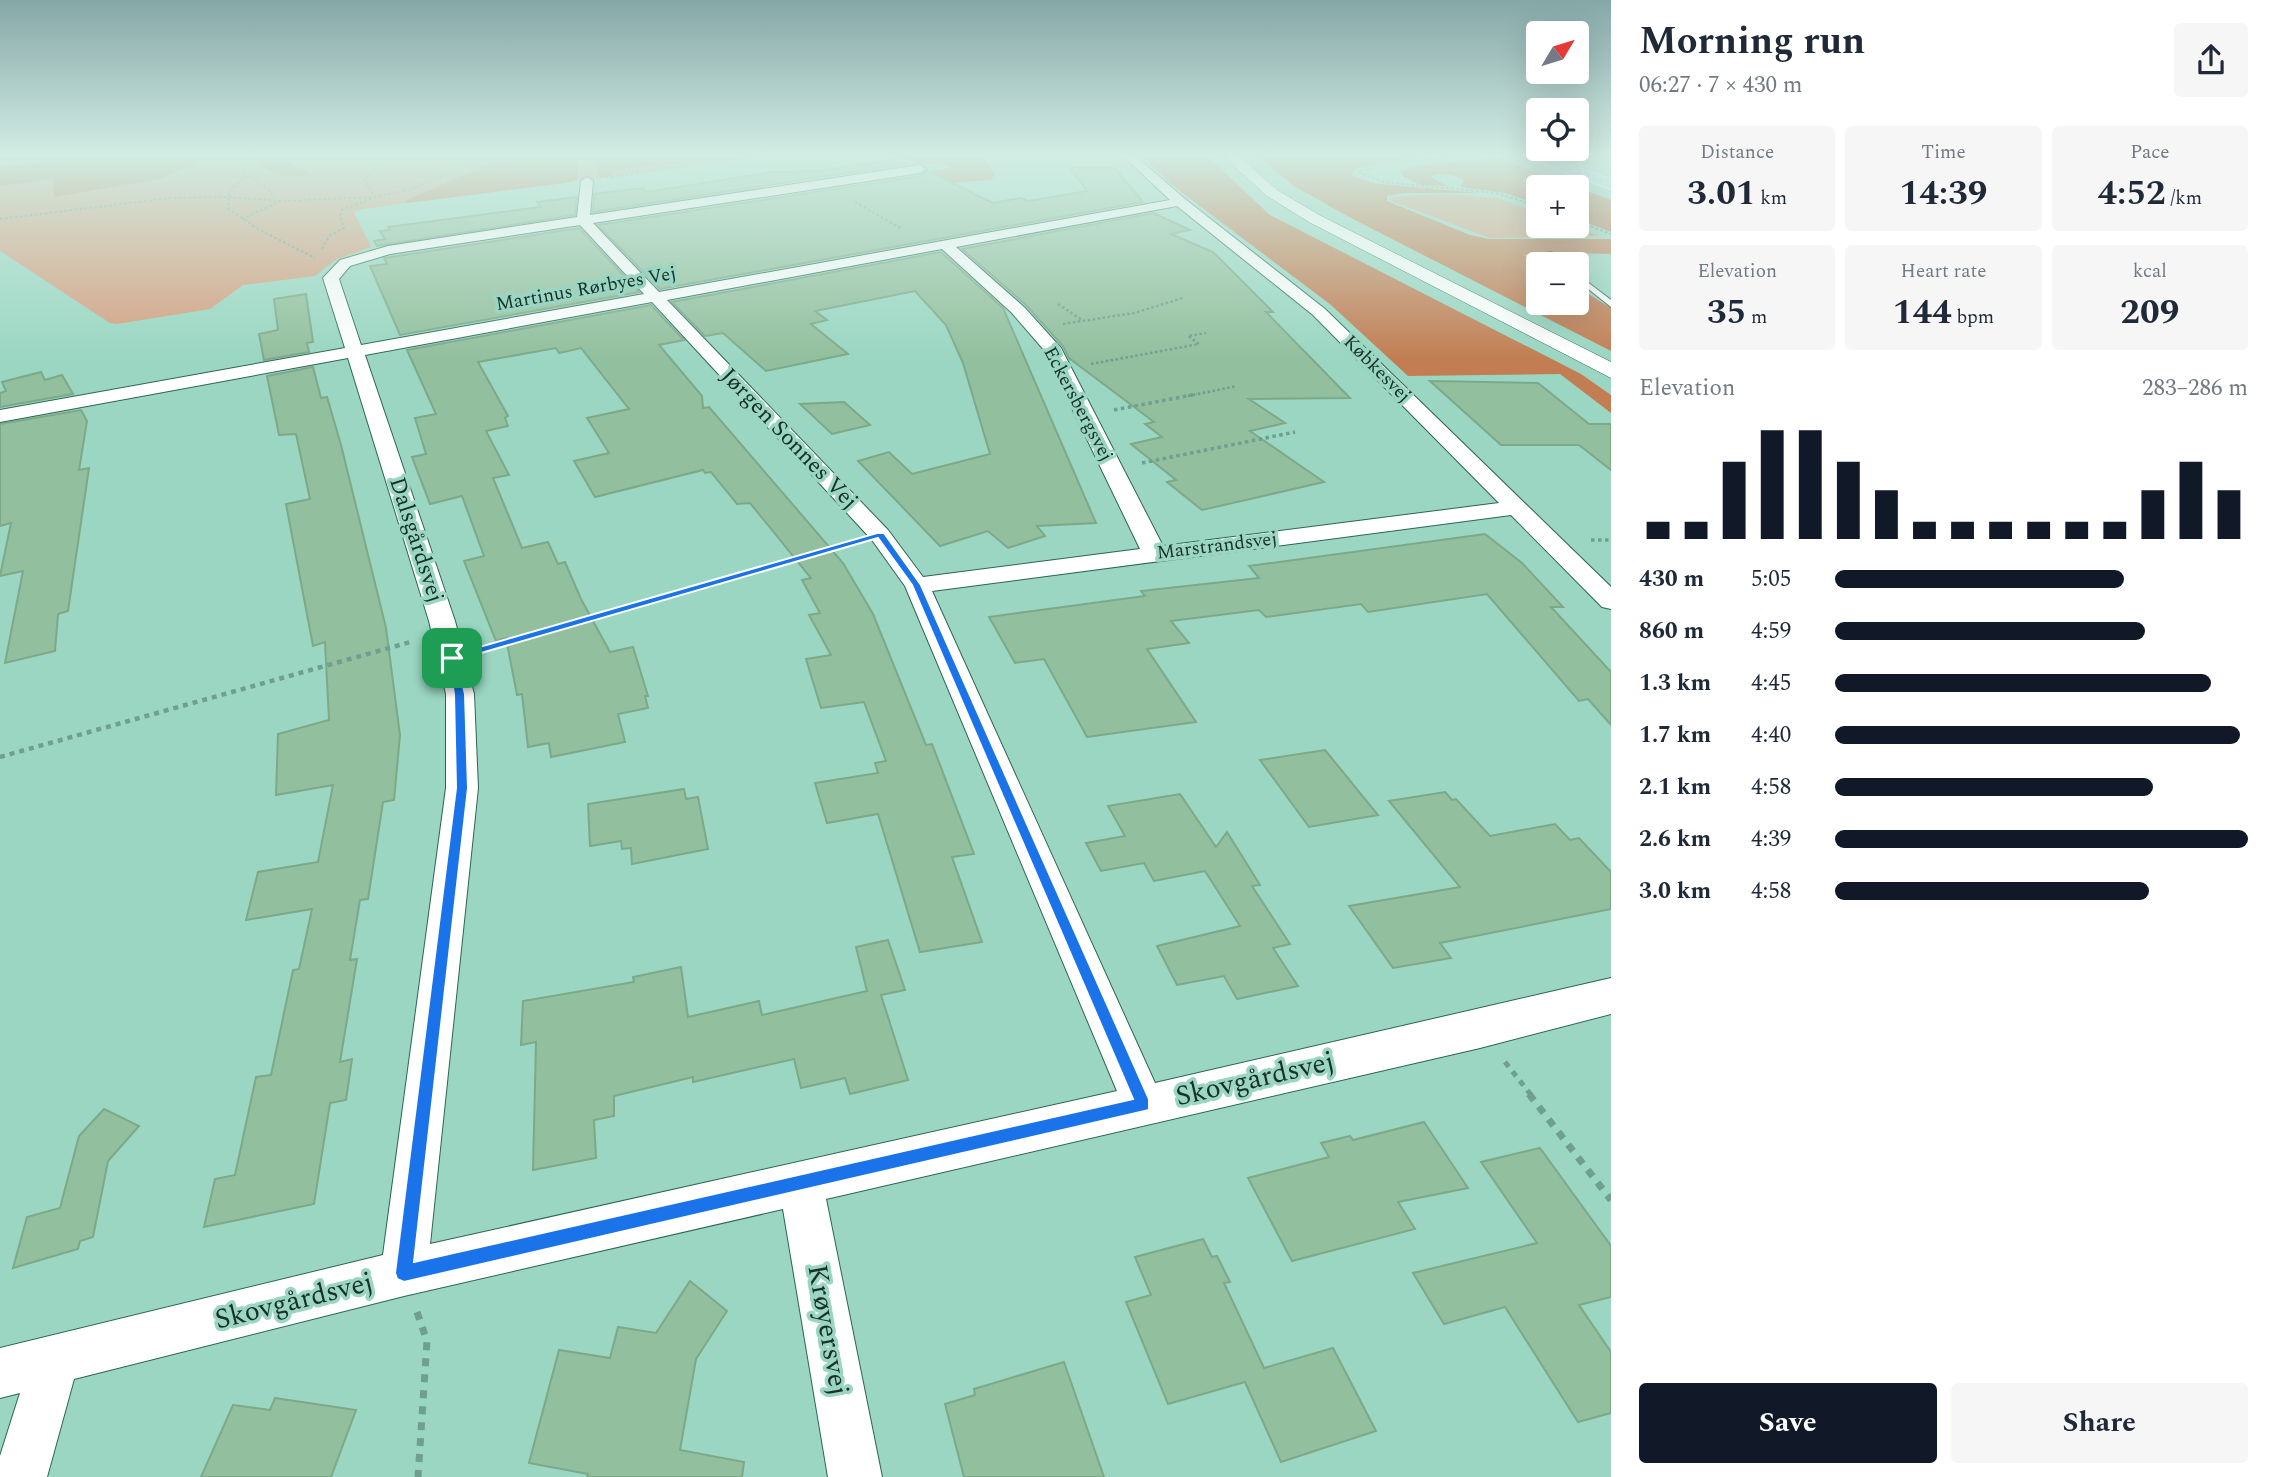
<!DOCTYPE html>
<html lang="en">
<head>
<meta charset="utf-8">
<style>
  :root { --surface:#fff; --page:#f6f6f7; --text:#1f2937; --muted:#747a83; --accent:#111827 }
  body { margin:0; font-family:Spectral,serif; background:var(--page); color:var(--text); height:100vh; display:flex; flex-direction:column; font-size:26px; white-space:nowrap }
  * { box-sizing:border-box; margin:0 }
  p { font-size:23px; color:var(--muted) }
  .icon { flex:none; width:38px; height:38px; fill:none; stroke:currentColor; stroke-width:2; stroke-linecap:round; stroke-linejoin:round }
  .map { position:relative; flex:1; overflow:hidden }
  .details { display:flex; flex-direction:column; background:var(--surface); width:665px }
  .details>* { flex:none }
  .needle { width:46px; rotate:52deg }
  .buttons { position:absolute; left:1526px; top:21px; display:grid; gap:14px }
  .buttons a { display:grid; place-items:center; width:63px; height:63px; border-radius:7px; background:var(--surface); box-shadow:0 7px 28px #0002; font-size:35px }
  .pin { position:absolute; display:grid; place-items:center; width:60px; height:60px; color:#fff; margin:-30px; border-radius:14px; box-shadow:0 4px 10px #0006 }
  .round { display:grid; place-items:center; flex:none; width:74px; height:74px; border-radius:7px; background:var(--page) }
  .headline { display:flex; align-items:center; justify-content:space-between; height:119px; padding:0 28px }
  h1 { font-size:38px; font-weight:700; line-height:52px }
  .figures { display:grid; grid-template-columns:repeat(3,1fr); gap:10px; height:119px; padding:7px 28px }
  .figures div { display:grid; align-content:center; border-radius:7px; background:var(--page); text-align:center }
  .figures b { font-size:35px; font-weight:700 }
  .figures small { font-size:19px; font-weight:400 }
  .figures p { font-size:19px }
  .chart { height:196px; padding:14px 28px }
  .chart p { display:flex; justify-content:space-between }
  .chart svg { width:100%; height:126px; margin-top:7px; stroke:var(--accent); stroke-width:6 }
  .primary-button { display:flex; gap:14px; margin-top:auto; padding:14px 28px }
  .primary-button a { flex:1; height:80px; border-radius:7px; background:var(--accent); color:#fff; font-size:28px; font-weight:700; line-height:80px; text-align:center }
  .primary-button a+a { background:var(--page); color:var(--text) }
  ul { padding:0 28px; list-style:none; font-size:23px }
  li { display:grid; grid-template-columns:112px 84px 1fr; align-items:center; height:52px }
  li i { height:18px; border-radius:9px; background:var(--accent) }
  main { display:flex; flex:1; min-height:0 }
  .map>svg:first-child { display:block }
</style>
</head>
<body>
<main>
<div class="map">
<svg width="1611" height="1477" viewBox="0 0 1611 1477">
  <rect width="100%" height="100%" fill="#9ad6c2"/>
  <g fill="#d59f7f">
    <polygon points="0,154 784,154 363,209 354,212 371,247 337,259 315,276 243,285 210,309 117,324 110,323 0,251"/>
    <polygon points="1444,194 1498,198 1538,213 1538,226 1573,226 1600,236 1490,238 1391,201 1393,197"/>
  </g>
  <g fill="#c27d52">
    <polygon points="129,154 222,154 159,179 54,197 53,179 0,186 0,167"/>
    <path d="M258,154H285L279,157L311,174C291,179 268,174 253,159Z"/>
    <polygon points="512,154 571,154 578,165 578,179 566,183 406,203 407,200"/>
    <polygon points="592,154 725,154 695,162 616,169 611,176 600,178"/>
    <polygon points="894,154 981,154 995,174 991,180 951,183 929,171 950,168 948,165 918,163"/>
    <polygon points="1140,154 1205,154 1270,215 1581,374 1611,395 1611,413 1560,374 1408,376 1331,305 1172,185"/>
    <polygon points="1255,154 1453,154 1409,158 1355,169 1351,175 1372,183 1478,193 1405,193 1387,196 1387,201 1470,235 1489,239 1611,239 1611,254 1542,252 1524,255 1538,264 1538,303 1577,303 1577,287 1611,308 1611,351 1351,218 1294,186"/>
    <path d="M1498,158L1611,200V232L1577,219V187H1538V204L1505,193L1461,187L1464,180C1455,174 1439,173 1430,177L1447,186L1421,185L1404,177L1401,171L1421,165Z"/>
  </g>
  <g fill="#92bf9d" stroke="#7ca988" stroke-width="2">
    <polygon points="896,159 906,164 593,212 594,194 642,188 647,192 773,172 818,171"/>
    <polygon points="1070,168 1115,168 1143,202 660,289 598,225 920,176 928,171 993,203 1020,198 1028,201 1087,191"/>
    <polygon points="577,197 575,215 377,246 374,241 385,239 380,231 390,230 388,227 541,207 537,202"/>
    <polygon points="1153,213 1190,230 1171,234 1213,252 1273,312 1266,312 1350,398 1249,399 1285,423 1250,431 1324,482 1202,510 1167,482 1176,480 1131,444 1162,437 1145,424 1154,422 1069,358 1063,346 1026,305 962,249"/>
    <polygon points="579,228 639,292 400,335 370,266 387,264 384,258 391,257"/>
    <polygon points="941,252 1003,308 1096,523 1037,526 1045,536 1008,548 988,531 940,546 858,461 889,452 912,474 990,454 963,363 946,325 915,291 815,311 827,320 811,324 848,354 766,371 723,333 705,336 672,302"/>
    <polygon points="306,294 313,342 307,343 309,352 264,360 259,334 278,330 274,299"/>
    <polygon points="651,305 684,340 659,345 702,396 703,408 709,407 843,563 873,614 926,745 932,744 974,854 952,857 982,942 920,952 878,814 827,823 815,783 878,773 875,763 886,761 864,702 821,708 806,659 831,655 809,615 820,613 802,580 811,578 750,503 737,504 711,472 705,473 703,470 595,497 574,461 609,453 587,418 629,409 581,348 559,353 556,348 478,362 508,416 505,418 508,426 486,431 509,475 493,478 522,548 548,542 558,564 565,562 581,599 610,652 633,647 648,696 645,696 648,708 618,714 625,742 551,757 549,743 528,747 522,694 517,695 506,638 496,641 464,561 484,556 462,496 430,504 412,457 426,454 415,418 436,414 407,350"/>
    <polygon points="313,367 321,398 327,397 341,445 386,628 400,735 394,800 383,802 368,899 360,900 350,960 357,959 340,1062 352,1059 346,1100 330,1103 314,1204 204,1227 215,1179 235,1175 256,1077 271,1075 293,970 299,969 312,909 246,920 258,872 318,862 333,785 276,795 278,734 329,720 325,642 313,646 286,504 310,499 296,434 279,435 267,376"/>
    <polygon points="41,372 45,380 62,375 73,394 0,407 0,393 6,391 2,382"/>
    <polygon points="1430,381 1538,383 1589,424 1611,424 1611,470 1579,445 1501,445"/>
    <polygon points="844,402 870,425 832,434 800,404"/>
    <polygon points="81,410 87,421 79,470 89,468 68,611 58,614 55,651 5,663 23,571 0,576 11,523 0,526 0,424"/>
    <polygon points="1485,534 1522,563 1563,607 1551,607 1611,672 1611,725 1588,699 1579,701 1487,594 1368,612 1361,604 1266,617 1259,610 1171,621 1189,643 1147,649 1196,722 1087,737 1044,659 1015,663 989,617 1145,596 1141,591 1259,578 1249,566"/>
    <polygon points="1325,750 1378,815 1309,827 1260,760"/>
    <polygon points="684,789 686,799 698,797 708,849 632,864 631,848 622,849 621,841 590,846 588,804"/>
    <polygon points="1445,792 1452,800 1456,799 1490,836 1555,824 1570,840 1579,838 1611,872 1611,909 1440,943 1451,958 1393,968 1349,906 1460,887 1389,801"/>
    <polygon points="1180,794 1216,847 1227,832 1260,885 1252,886 1290,944 1273,948 1298,986 1237,999 1224,976 1177,985 1157,946 1240,926 1205,871 1154,881 1144,863 1101,871 1086,843 1125,836 1108,806"/>
    <polygon points="888,940 905,990 881,995 908,1080 850,1094 845,1078 801,1088 794,1059 693,1082 693,1077 614,1096 614,1116 594,1120 596,1158 533,1170 536,1042 521,1045 523,1001 634,982 633,977 681,967 688,1017 759,1001 762,1015 867,991 856,947"/>
    <polygon points="104,1109 139,1126 108,1161 93,1237 80,1241 78,1249 13,1268 27,1217 60,1208 79,1136"/>
    <polygon points="1424,1122 1468,1188 1398,1202 1415,1229 1292,1261 1248,1178 1329,1157 1321,1143 1350,1136 1353,1140"/>
    <polygon points="1540,1148 1611,1246 1611,1297 1579,1305 1611,1352 1611,1413 1578,1422 1505,1307 1444,1324 1413,1273 1537,1243 1481,1162"/>
    <polygon points="1203,1239 1212,1257 1217,1256 1230,1282 1224,1283 1264,1368 1333,1348 1376,1431 1281,1462 1245,1382 1168,1404 1126,1302 1151,1295 1135,1257"/>
    <polygon points="690,1281 727,1311 696,1359 680,1450 744,1462 742,1477 587,1477 588,1474 529,1463 559,1350 610,1358 618,1327 656,1333"/>
    <polygon points="1064,1362 1104,1477 964,1477 945,1404 975,1395 974,1389"/>
    <polygon points="275,1398 356,1410 331,1477 201,1477 233,1405 270,1410"/>
  </g>
  <g fill="none" stroke-linecap="round" stroke-linejoin="round">
    <g stroke="#2b6655" stroke-width="2">
      <g id="service">
        <polygon points="1549,252 1552,252 1566,264 1557,264 1545,254"/>
        <polygon points="1577,274 1611,300 1611,307 1577,280"/>
      </g>
    </g>
    <g stroke="#2b6655" stroke-width="2">
      <path id="minor" d="M1121,154H1133L1185,199L1325,309L1611,587V609L1602,607L1511,515L932,591L1155,1083L1611,978V1014L1480,1048L826,1199L882,1477H828L783,1209L404,1296L74,1379L47,1477H0V1456L20,1393L0,1398V1348L383,1255L446,788V694L429,621L348,358L0,422V410L345,348L323,278L340,260L388,246L577,217L581,181L587,177L593,181L590,215L920,165L926,169L920,173L593,223L659,292L1170,200ZM1177,206L1313,315L1499,503L1163,546L1061,348L1024,307L956,247ZM580,225L644,294L361,345L339,279L350,266L390,254ZM942,249L1012,313L1044,350L1140,549L923,577L888,530L667,300ZM652,302L872,540L905,586L1117,1091L430,1244L478,788L474,694L455,621L365,355Z"/>
    </g>
    <g stroke="#2b6655" stroke-width="1">
      <polygon id="tertiary" points="1221,154 1236,154 1277,190 1321,216 1611,362 1611,378 1309,222 1267,196"/>
    </g>
    <g stroke="#fff" stroke-width="2">
      <polygon id="motorway" points="1517,154 1537,154 1611,179 1611,189"/>
    </g>
    <g stroke="#6e9f8f" stroke-width="2" stroke-dasharray="2.5 2.5" stroke-linecap="butt">
      <polyline points="248,154 250,157 244,173 269,190 274,198"/>
      <polyline points="466,154 471,160 466,165"/>
      <polyline points="1491,154 1397,162 1358,172 1384,182 1496,193 1538,206"/>
      <polyline points="740,157 772,154"/>
      <polyline points="942,160 957,154"/>
      <path d="M473,166C488,167 504,166 519,170C536,173 546,182 563,182"/>
      <polyline points="247,176 230,190 228,208 258,229 315,258"/>
      <polyline points="606,178 740,157 740,154"/>
      <polyline points="855,202 902,229"/>
      <polyline points="0,219 169,198 228,197 281,201 375,197 412,189 465,166 514,154"/>
      <polyline points="242,219 281,201"/>
      <polyline points="1577,221 1611,234"/>
      <polyline points="322,249 329,236 344,228 340,216 342,210 375,197 364,180 378,166"/>
    </g>
    <g stroke="#6e9f8f" stroke-width="2.5" stroke-dasharray="2.5 2.5" stroke-linecap="butt">
      <polyline points="1058,304 1082,320"/>
      <polyline points="1063,324 1134,313 1183,298"/>
      <polyline points="1091,364 1199,344 1188,336 1206,333"/>
      <polyline points="1188,396 1237,386"/>
    </g>
    <g stroke="#6e9f8f" stroke-width="3.5" stroke-dasharray="3.5 3.5" stroke-linecap="butt">
      <polyline points="1114,410 1197,394"/>
      <polyline points="1142,463 1295,432"/>
      <polyline points="1591,540 1611,540"/>
      <polyline points="753,572 849,544"/>
    </g>
    <g stroke="#6e9f8f" stroke-width="4.5" stroke-dasharray="5 5" stroke-linecap="butt">
      <polyline points="481,650 759,570"/>
      <polyline points="0,757 414,641"/>
    </g>
    <polyline stroke="#6e9f8f" stroke-width="5" stroke-dasharray="6 6" stroke-linecap="butt" points="1505,1062 1531,1095"/>
    <g stroke="#6e9f8f" stroke-width="7" stroke-dasharray="8 8" stroke-linecap="butt">
      <polyline points="1529,1094 1611,1200"/>
      <polyline points="417,1312 427,1341 418,1477"/>
    </g>
    <use href="#service" fill="#fff" fill-rule="evenodd"/>
    <use href="#minor" fill="#fff" fill-rule="evenodd"/>
    <use href="#tertiary" fill="#fff" fill-rule="evenodd"/>
    <use href="#motorway" fill="#addef9" fill-rule="evenodd"/>
  </g>
  <linearGradient id="sky" x2="0" y2="1"><stop stop-color="#85a7a7"/><stop offset="0.43" stop-color="#d2ede4"/><stop offset="1" stop-color="#d2ede4" stop-opacity="0"/></linearGradient>
  <rect width="1611" height="360" fill="url(#sky)"/>
  <path fill="#1a73e8" stroke="#fff" stroke-width="2" fill-rule="evenodd" d="M877,533H884L921,585L1149,1099V1110L404,1282L397,1279L395,1273L456,788L454,694L448,656ZM878,538L912,585L1133,1099L414,1262L468,788L465,694L457,660Z"/>
  <g text-anchor="middle" dominant-baseline="central" stroke-width="7" stroke-linejoin="round" paint-order="stroke">
    <g font-size="19" fill="#173029" stroke="#9ad6c2">
      <text transform="translate(586 289) rotate(-10)">Martinus Rørbyes Vej</text>
      <text transform="translate(1377 369) rotate(45)">Købkesvej</text>
      <text transform="translate(1078 404) rotate(62)">Eckersbergsvej</text>
      <text transform="translate(1217 546) rotate(-7)">Marstrandsvej</text>
    </g>
    <g font-size="23" fill="#173029" stroke="#9ad6c2">
      <text transform="translate(789 439) rotate(46)">Jørgen Sonnes Vej</text>
      <text transform="translate(416 540) rotate(72)">Dalsgårdsvej</text>
    </g>
    <g font-size="28" fill="#173029" stroke="#9ad6c2">
      <text transform="translate(1255 1079) rotate(-13)">Skovgårdsvej</text>
      <text transform="translate(294 1301) rotate(-14)">Skovgårdsvej</text>
      <text transform="translate(828 1330) rotate(80)">Krøyersvej</text>
    </g>
  </g>
</svg>
<div class="buttons">
<a><svg class="needle" viewBox="-14 -14 28 28"><path d="M0-13l5 13h-10z" fill="#e53935"/><path d="M0 13l5-13h-10z" fill="#747a83"/></svg></a>
<a><svg class="icon" aria-label="locate" viewBox="0 0 24 24"><circle cx="12" cy="12" r="6"/><path d="M12 2v4M12 18v4M2 12h4M18 12h4"/></svg></a>
<a>+</a>
<a>−</a>
</div>
<div class="pin" style="left:452px;top:658px;background:#1e9e55"><svg class="icon" aria-label="arrive" viewBox="0 0 24 24"><path d="M6 21V4h12l-3 4 3 4H6"/></svg></div>
</div>
<section class="details">
<div class="headline"><div><h1>Morning run</h1><p>06:27 · 7 × 430 m</p></div><a class="round"><svg class="icon" aria-label="share" viewBox="0 0 24 24"><path d="M12 15V3M7 8l5-5 5 5M5 13v7h14v-7"/></svg></a></div>
<div class="figures">
<div><p>Distance</p><b>3.01<small> km</small></b></div>
<div><p>Time</p><b>14:39</b></div>
<div><p>Pace</p><b>4:52<small> /km</small></b></div>
</div>
<div class="figures">
<div><p>Elevation</p><b>35<small> m</small></b></div>
<div><p>Heart rate</p><b>144<small> bpm</small></b></div>
<div><p>kcal</p><b>209</b></div>
</div>
<div class="chart"><p><span>Elevation</span>283–286 m</p>
<svg viewBox="0 0 160 44" preserveAspectRatio="none"><path d="M5 44V38M15 44V38M25 44V17M35 44V6M45 44V6M55 44V17M65 44V27M75 44V38M85 44V38M95 44V38M105 44V38M115 44V38M125 44V38M135 44V27M145 44V17M155 44V27"/></svg>
</div>
<ul>
<li><b>430 m</b>5:05<i style="width:70%"></i></li>
<li><b>860 m</b>4:59<i style="width:75%"></i></li>
<li><b>1.3 km</b>4:45<i style="width:91%"></i></li>
<li><b>1.7 km</b>4:40<i style="width:98%"></i></li>
<li><b>2.1 km</b>4:58<i style="width:77%"></i></li>
<li><b>2.6 km</b>4:39<i style="width:100%"></i></li>
<li><b>3.0 km</b>4:58<i style="width:76%"></i></li>
</ul>
<div class="primary-button"><a>Save</a><a>Share</a></div>
</section>
</main>
</body>
</html>
